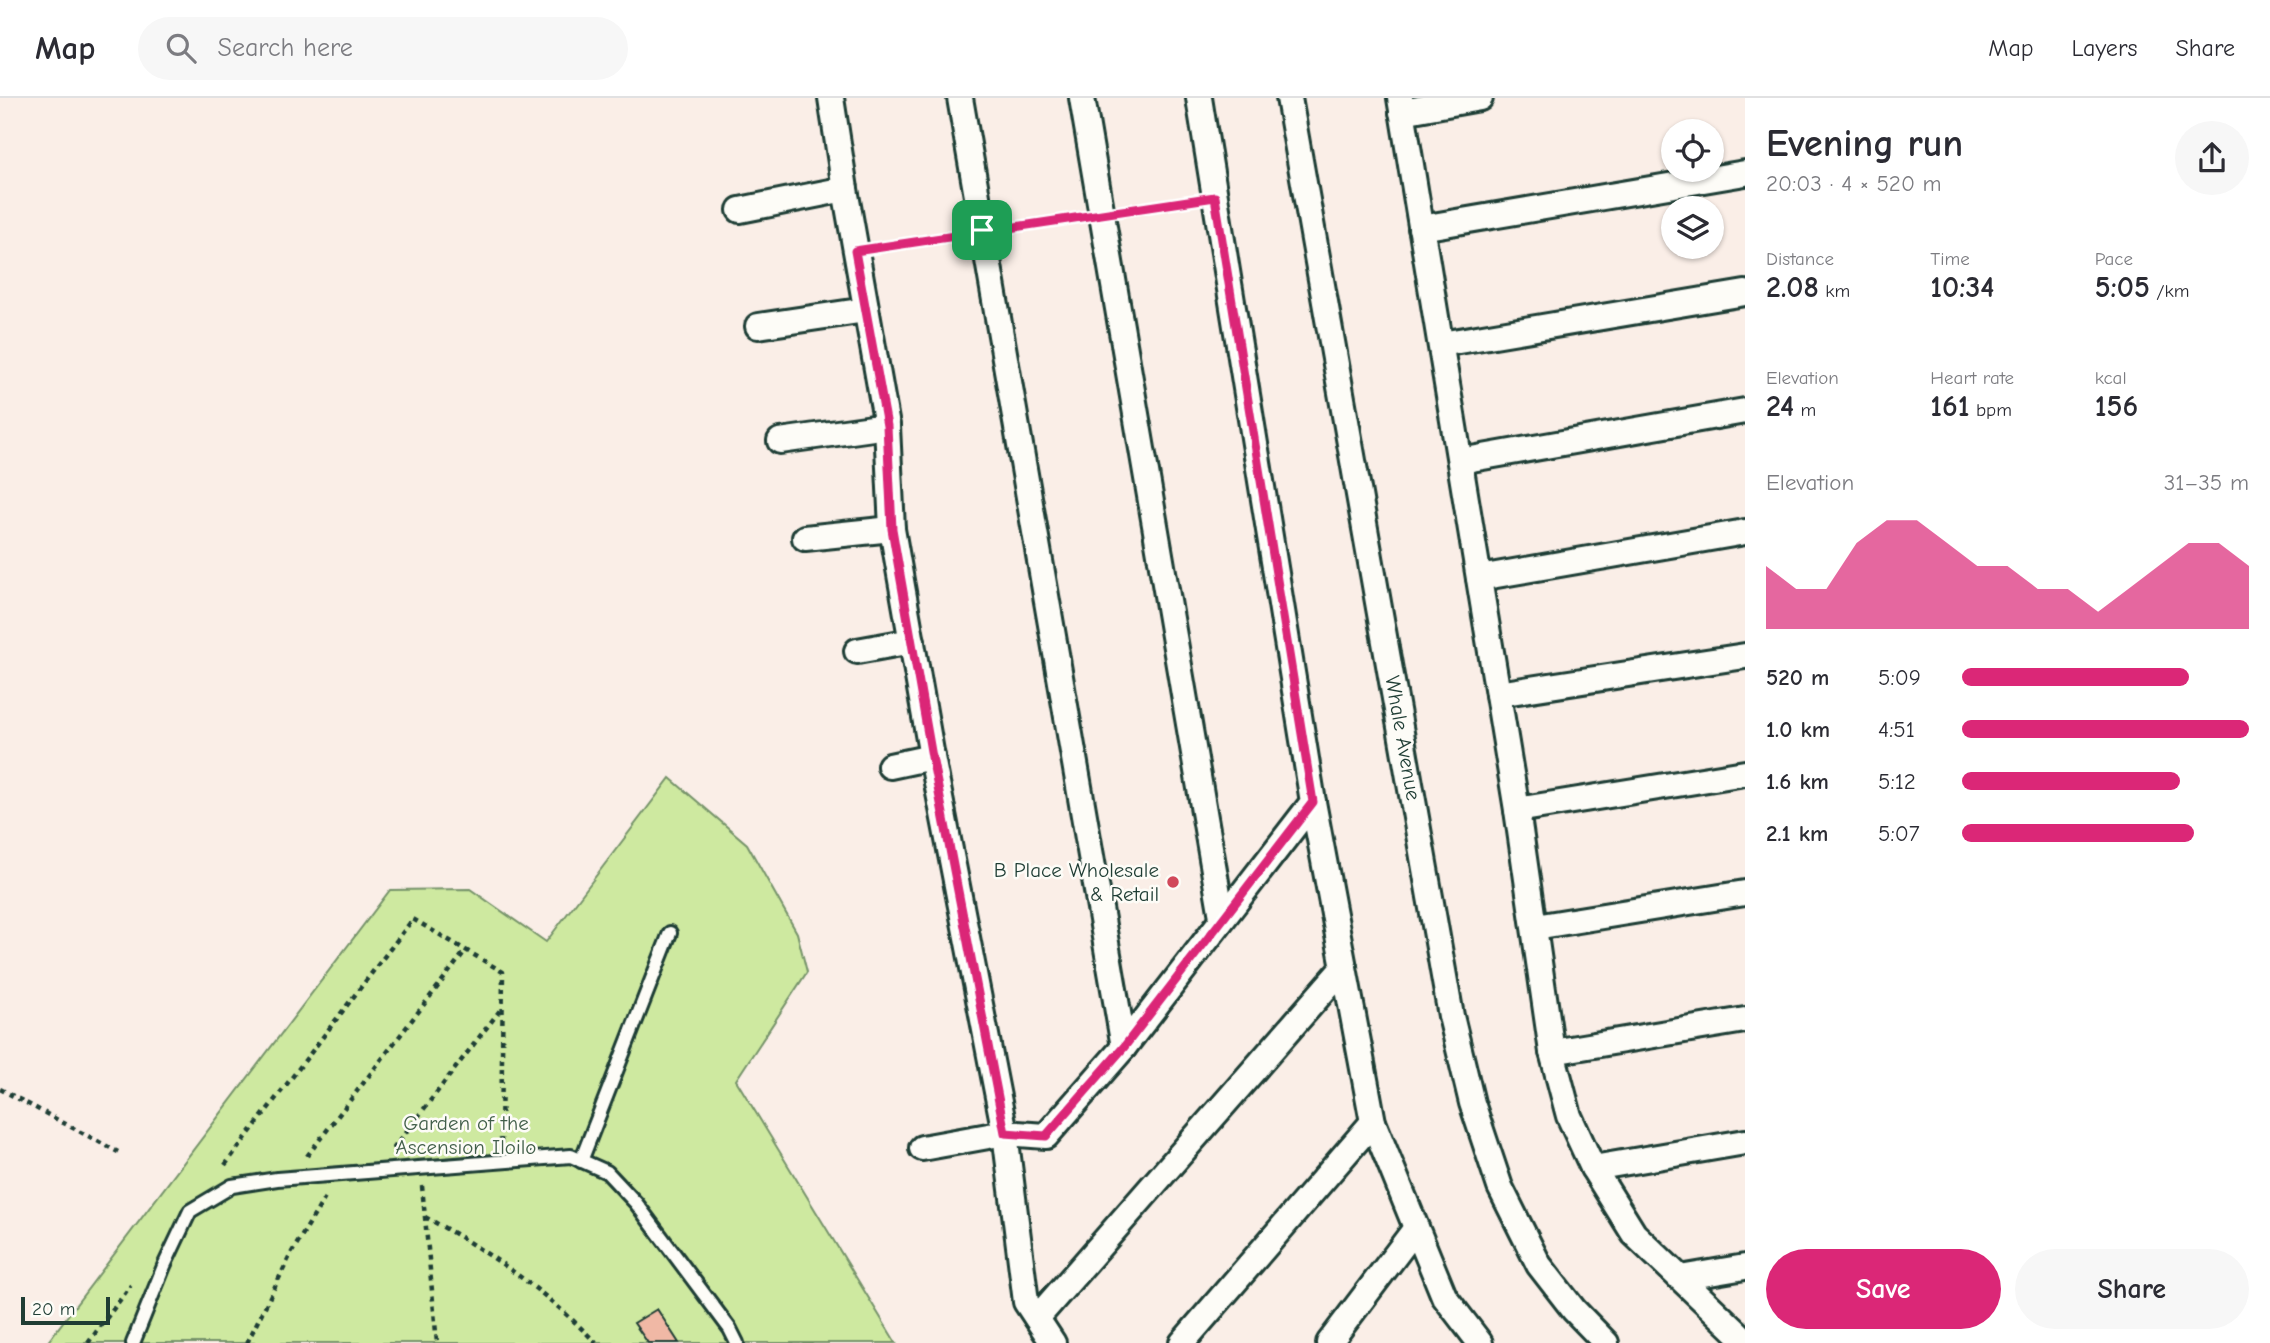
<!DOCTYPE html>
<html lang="en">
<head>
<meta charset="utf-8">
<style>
  :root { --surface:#fff; --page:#f7f7f7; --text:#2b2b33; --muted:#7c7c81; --line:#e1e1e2; --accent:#db2777 }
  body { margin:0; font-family:"Comic Neue",sans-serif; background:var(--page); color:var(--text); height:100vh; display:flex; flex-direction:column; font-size:26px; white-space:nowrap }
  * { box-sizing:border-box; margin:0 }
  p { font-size:23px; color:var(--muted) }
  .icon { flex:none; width:38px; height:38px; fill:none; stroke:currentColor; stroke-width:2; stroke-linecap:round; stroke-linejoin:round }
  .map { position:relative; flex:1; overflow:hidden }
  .drawer { display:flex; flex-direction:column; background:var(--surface); width:525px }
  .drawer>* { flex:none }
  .fabs { position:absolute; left:1661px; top:21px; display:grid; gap:14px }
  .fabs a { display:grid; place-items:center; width:63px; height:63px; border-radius:50%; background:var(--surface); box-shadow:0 2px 5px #0004; font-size:35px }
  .scale { position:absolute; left:21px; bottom:18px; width:89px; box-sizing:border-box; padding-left:7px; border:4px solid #1f3d34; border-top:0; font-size:19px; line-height:24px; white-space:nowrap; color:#1f3d34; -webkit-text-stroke:5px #fdfcf7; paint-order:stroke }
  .pin { position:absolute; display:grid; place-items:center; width:60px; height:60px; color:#fff; margin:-30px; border-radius:14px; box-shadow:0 4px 10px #0006 }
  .round { display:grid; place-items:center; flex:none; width:74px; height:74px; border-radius:37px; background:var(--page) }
  .headline { display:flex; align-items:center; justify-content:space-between; height:119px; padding:0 21px }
  h1 { font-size:38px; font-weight:600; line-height:52px }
  .figures { display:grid; grid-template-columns:repeat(3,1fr); gap:10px; height:119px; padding:7px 21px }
  .figures div { display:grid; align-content:center }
  .figures b { font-size:30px; font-weight:600 }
  .figures small { font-size:19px; font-weight:400 }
  .figures p { font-size:19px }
  .chart { height:196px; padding:14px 21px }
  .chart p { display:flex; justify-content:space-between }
  .chart svg { width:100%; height:126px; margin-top:7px; fill:var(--accent); opacity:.7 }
  .cta { display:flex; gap:14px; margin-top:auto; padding:14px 21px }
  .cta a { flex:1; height:80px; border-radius:42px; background:var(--accent); color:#fff; font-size:28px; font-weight:600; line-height:80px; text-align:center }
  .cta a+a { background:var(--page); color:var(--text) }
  ul { padding:0 21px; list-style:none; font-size:23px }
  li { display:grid; grid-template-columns:112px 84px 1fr; align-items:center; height:52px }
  li i { height:18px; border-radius:9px; background:var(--accent) }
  header { display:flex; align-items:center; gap:42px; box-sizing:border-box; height:98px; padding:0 35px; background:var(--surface); border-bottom:2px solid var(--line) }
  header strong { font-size:33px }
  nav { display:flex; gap:38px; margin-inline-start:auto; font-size:24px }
  .search { width:490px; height:63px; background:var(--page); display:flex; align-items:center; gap:18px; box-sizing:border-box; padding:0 24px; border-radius:38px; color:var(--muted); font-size:26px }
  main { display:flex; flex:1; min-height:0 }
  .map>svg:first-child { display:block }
</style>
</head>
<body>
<header>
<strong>Map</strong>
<div class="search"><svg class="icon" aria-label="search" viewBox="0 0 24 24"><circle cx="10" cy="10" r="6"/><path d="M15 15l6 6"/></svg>Search here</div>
<nav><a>Map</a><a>Layers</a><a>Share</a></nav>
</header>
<main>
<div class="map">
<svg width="1745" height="1245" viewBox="0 0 1745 1245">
  <rect width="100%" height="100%" fill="#faeee7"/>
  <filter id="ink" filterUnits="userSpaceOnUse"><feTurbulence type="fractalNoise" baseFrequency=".0143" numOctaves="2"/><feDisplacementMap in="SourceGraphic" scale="14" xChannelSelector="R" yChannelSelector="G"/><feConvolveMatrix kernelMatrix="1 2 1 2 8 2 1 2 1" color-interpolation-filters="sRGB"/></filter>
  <g filter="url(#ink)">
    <polygon fill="#cee9a0" stroke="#76936a" stroke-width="2" points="670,680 747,746 797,835 807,874 736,982 896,1245 47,1245 390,792 470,791 546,844"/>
    <polygon fill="#f0b8a5" stroke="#1f3d34" stroke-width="2" points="657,1211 679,1245 648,1245 634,1225"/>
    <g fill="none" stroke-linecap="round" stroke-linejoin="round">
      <g stroke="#1f3d34" stroke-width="18">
        <g id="service">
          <polyline points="581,1063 670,835"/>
          <polyline points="133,1245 164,1168 190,1113 232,1088 277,1081 571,1058 607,1074 636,1105 730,1231 737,1245"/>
        </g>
      </g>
      <g stroke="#1f3d34" stroke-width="30">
        <g id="minor">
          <polyline points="831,0 845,91 887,328 892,431 932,659 1005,1035 1026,1204 1053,1245"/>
          <polyline points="960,0 1124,949 1313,704 1199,0"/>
          <polyline points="1082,0 1222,819"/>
          <polyline points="1289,0 1451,918 1472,1005 1500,1089 1539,1167 1574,1212 1606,1245"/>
          <polyline points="1400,0 1517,712 1552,954 1569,1018 1593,1070 1634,1136 1745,1242"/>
          <polyline points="1402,14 1480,0"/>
          <polyline points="740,112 845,91"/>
          <polyline points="1421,130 1745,75"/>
          <polyline points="758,228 866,212"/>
          <polyline points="1441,246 1745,195"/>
          <polyline points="780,343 887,328"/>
          <polyline points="1460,363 1745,313"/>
          <polyline points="805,440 892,431"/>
          <polyline points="1479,480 1745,434"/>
          <polyline points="857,553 912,543"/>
          <polyline points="1498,596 1745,558"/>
          <polyline points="890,668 932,659"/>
          <polyline points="1313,704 1373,1024 1444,1198 1480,1245"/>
          <polyline points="1517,712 1745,675"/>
          <polyline points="1535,829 1745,795"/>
          <polyline points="1552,954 1745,922"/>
          <polyline points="922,1050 1005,1035 1046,1038 1124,949"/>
          <polyline points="1593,1070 1745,1044"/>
          <polyline points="1680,1180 1745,1169"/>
          <polyline points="1037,1220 1344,869"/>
          <polyline points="1182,1245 1373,1024"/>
          <polyline points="1329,1245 1416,1130"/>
        </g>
      </g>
      <g stroke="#1f3d34" stroke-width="4.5" stroke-dasharray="5 5" stroke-linecap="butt">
        <polyline points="1126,112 1190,103"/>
        <polyline points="1008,129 1076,119"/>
        <polyline points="880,149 958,136"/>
        <polyline points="0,991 118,1054"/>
        <polyline points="393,1051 501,911"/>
        <polyline points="307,1058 466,852"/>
        <polyline points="225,1067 413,821 503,874 501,1045"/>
        <polyline points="422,1088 437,1245"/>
        <path d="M425,1119C488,1153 546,1193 596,1245"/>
        <polyline points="88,1245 131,1187"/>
        <polyline points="247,1245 292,1154 326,1098"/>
      </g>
      <use href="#service" stroke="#fdfcf7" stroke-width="12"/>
      <use href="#minor" stroke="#fdfcf7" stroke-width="24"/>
    </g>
  </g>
  <g fill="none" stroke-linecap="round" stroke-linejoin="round" filter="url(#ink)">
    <g stroke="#fff" stroke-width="14">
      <polygon id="route" points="1215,99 1313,704 1124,949 1046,1038 1005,1035 932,659 892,431 887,328 855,153"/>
    </g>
    <use href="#route" stroke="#db2777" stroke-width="9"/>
  </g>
  <circle fill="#d1495b" stroke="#fdfcf7" stroke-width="2.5" cx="1173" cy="784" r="7"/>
  <g text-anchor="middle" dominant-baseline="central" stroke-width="5" stroke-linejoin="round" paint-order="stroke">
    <g font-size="21" fill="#1f3d34" stroke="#fdfcf7">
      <text transform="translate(1403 640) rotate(80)">Whale Avenue</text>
    </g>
    <g font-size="21" fill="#1f3d34" stroke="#fdfcf7" text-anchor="end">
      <text x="1159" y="772">B Place Wholesale<tspan x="1159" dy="24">&amp; Retail</tspan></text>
    </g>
    <g font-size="21" fill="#425f4a" stroke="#fdfcf7">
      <text x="466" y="1025">Garden of the<tspan x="466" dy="24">Ascension Iloilo</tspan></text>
    </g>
  </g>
</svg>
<div class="fabs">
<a><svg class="icon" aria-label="locate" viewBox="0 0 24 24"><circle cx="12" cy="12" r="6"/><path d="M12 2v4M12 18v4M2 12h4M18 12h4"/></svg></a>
<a><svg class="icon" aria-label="layers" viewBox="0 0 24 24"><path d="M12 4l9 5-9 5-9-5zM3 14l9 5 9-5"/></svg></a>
</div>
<div class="scale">20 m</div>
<div class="pin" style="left:982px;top:132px;background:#1e9e55"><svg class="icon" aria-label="arrive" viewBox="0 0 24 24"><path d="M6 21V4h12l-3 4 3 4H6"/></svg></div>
</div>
<section class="drawer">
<div class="headline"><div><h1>Evening run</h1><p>20:03 · 4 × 520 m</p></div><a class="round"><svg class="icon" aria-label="share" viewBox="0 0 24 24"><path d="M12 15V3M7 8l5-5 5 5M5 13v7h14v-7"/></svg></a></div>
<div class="figures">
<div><p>Distance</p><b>2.08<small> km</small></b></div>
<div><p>Time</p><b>10:34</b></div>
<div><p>Pace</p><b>5:05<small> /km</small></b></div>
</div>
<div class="figures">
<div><p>Elevation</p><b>24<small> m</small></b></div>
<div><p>Heart rate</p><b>161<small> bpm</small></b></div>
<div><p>kcal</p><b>156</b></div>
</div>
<div class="chart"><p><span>Elevation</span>31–35 m</p>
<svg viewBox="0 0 160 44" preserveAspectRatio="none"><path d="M0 44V22L10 30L20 30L30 14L40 6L50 6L60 14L70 22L80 22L90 30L100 30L110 38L120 30L130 22L140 14L150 14L160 22V44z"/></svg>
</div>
<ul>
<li><b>520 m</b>5:09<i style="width:79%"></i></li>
<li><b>1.0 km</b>4:51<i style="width:100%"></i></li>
<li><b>1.6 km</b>5:12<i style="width:76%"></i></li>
<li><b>2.1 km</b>5:07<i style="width:81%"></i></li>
</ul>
<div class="cta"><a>Save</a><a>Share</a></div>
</section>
</main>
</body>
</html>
